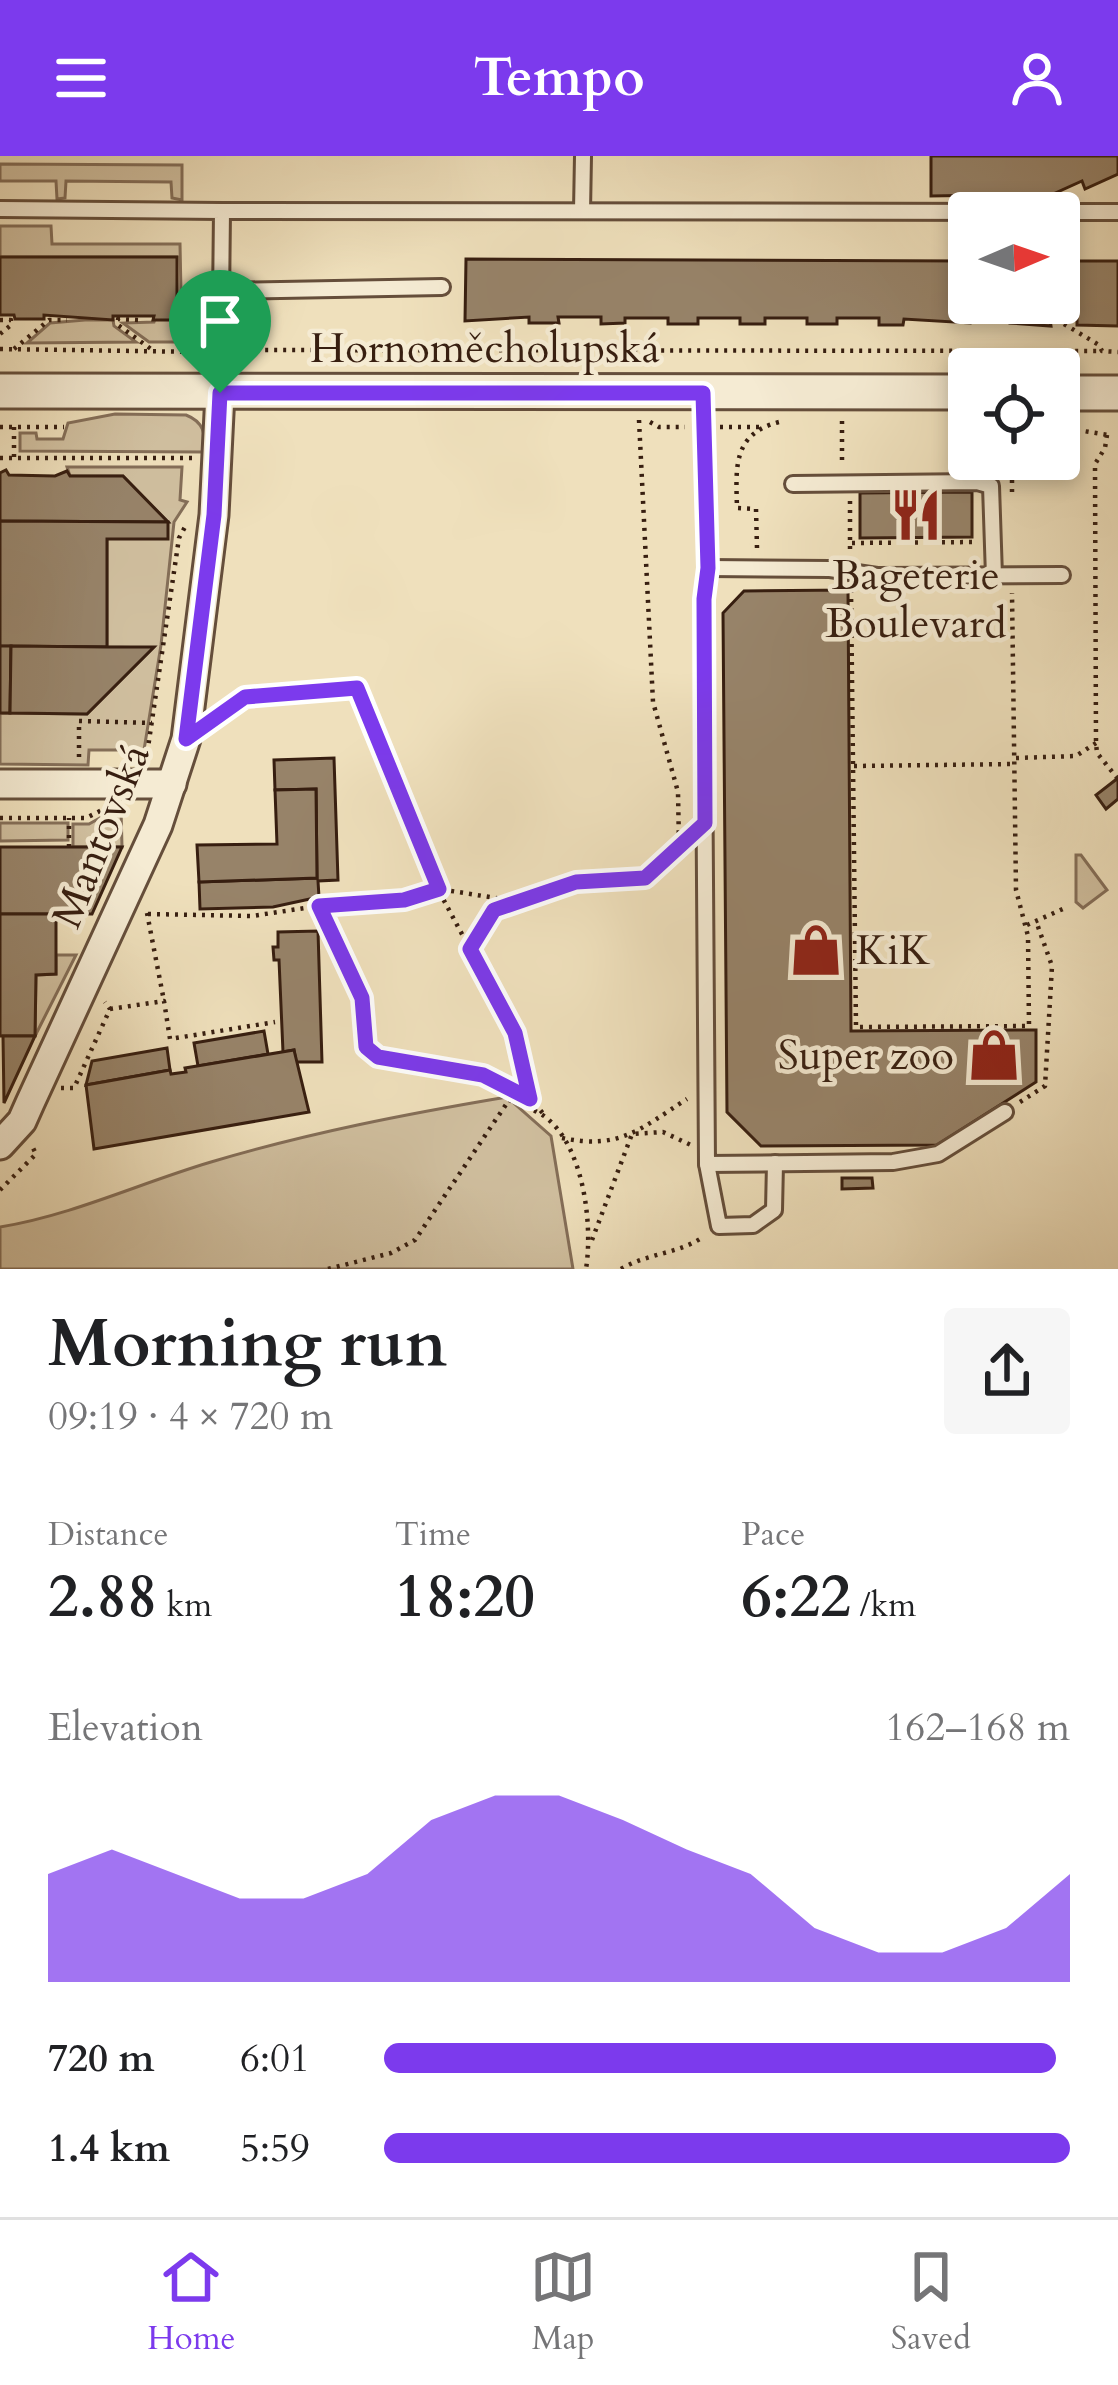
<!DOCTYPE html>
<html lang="en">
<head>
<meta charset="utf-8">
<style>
  :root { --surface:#fff; --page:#f6f6f6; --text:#202124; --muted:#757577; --line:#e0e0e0; --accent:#7c3aed }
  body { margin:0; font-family:Cardo,serif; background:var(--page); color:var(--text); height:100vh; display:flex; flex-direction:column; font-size:45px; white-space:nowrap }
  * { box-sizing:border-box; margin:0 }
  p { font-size:39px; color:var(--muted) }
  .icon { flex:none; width:66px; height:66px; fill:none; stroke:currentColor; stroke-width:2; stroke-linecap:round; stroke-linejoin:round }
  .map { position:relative; height:1113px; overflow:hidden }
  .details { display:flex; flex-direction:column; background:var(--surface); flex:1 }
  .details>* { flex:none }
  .needle { width:78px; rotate:88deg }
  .controls { position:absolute; left:948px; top:36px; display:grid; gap:24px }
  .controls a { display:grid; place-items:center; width:132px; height:132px; border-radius:12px; background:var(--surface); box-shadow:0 6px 18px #0003; font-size:60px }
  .pin { position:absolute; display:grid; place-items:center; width:102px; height:102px; color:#fff; margin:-123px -51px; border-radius:50% 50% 50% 0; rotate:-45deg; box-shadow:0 0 12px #0007 }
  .pin .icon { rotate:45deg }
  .round { display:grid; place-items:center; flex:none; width:126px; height:126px; border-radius:12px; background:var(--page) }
  .overview { display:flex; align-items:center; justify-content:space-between; height:204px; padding:0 48px }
  h1 { font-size:66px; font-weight:700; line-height:90px }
  .metrics { display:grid; grid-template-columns:repeat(3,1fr); gap:18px; height:204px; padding:12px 48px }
  .metrics div { display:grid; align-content:center }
  .metrics b { font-size:60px; font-weight:700 }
  .metrics small { font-size:33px; font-weight:400 }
  .metrics p { font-size:33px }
  .chart { height:336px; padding:24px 48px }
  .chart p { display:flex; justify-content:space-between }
  .chart svg { width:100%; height:216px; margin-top:12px; fill:var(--accent); opacity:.7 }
  ul { padding:0 48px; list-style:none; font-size:39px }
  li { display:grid; grid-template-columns:192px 144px 1fr; align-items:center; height:90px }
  li i { height:30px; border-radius:15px; background:var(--accent) }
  header { display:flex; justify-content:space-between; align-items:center; height:156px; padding:0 48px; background:var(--accent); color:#fff; font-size:54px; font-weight:700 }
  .menu { display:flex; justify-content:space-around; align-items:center; height:168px; border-top:3px solid var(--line); background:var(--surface); font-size:33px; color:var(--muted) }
  .menu a { display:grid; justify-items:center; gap:6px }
  .menu .current { color:var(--accent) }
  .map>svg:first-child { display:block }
</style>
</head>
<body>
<header><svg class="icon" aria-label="menu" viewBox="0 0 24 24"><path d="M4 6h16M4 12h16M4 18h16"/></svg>Tempo<svg class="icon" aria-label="person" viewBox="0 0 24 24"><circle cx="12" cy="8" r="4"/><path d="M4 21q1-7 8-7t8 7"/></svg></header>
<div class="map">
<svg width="1118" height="1113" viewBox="0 0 1118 1113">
  <rect width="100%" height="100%" fill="#efe0bc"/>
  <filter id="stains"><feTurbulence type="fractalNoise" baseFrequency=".00167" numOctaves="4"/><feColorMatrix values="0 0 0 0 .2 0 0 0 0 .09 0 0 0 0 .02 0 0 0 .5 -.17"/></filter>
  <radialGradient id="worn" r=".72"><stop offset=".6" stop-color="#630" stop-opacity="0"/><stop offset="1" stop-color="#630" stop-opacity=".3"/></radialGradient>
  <g fill="#d0bf9f" stroke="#846e58" stroke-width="3">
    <polygon points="0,8 182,9 182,44 172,42 171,26 66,25 65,42 57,43 56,25 0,25"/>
    <polygon points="0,70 51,70 52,88 180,88 182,186 149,186 123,167 154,166 176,101 0,101"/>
    <polygon points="85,164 113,164 114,170 136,186 27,187 50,167"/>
    <path d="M115,258L186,259C204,266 205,277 205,296L20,295V277H36L37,283H63L68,267Z"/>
    <polygon points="67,311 182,311 180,344 187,346 174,366 161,489 144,594 89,594 88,609 0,608 0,557 87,558 153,492 107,491 107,383 168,366 123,320 70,320"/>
    <polygon points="116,653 121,653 122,691 73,691 73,668 89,668"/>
    <polygon points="0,667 68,667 68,684 0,685"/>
    <polygon points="1076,699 1081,699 1107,734 1083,752 1076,746"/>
    <polygon points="56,799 76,799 35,880 36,819 56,818"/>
    <path d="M507,941L551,980L573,1113H0V1071C73,1059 140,1027 211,1006C308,977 406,958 507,941Z"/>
  </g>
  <g fill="#978369" stroke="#371e10" stroke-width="3">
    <polygon points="931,0 1118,0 1118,18 1085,33 1082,25 1053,38 931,40"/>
    <polygon points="0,101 177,101 177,164 153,164 154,160 113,160 113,164 44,159 44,163 15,163 14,159 0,159"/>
    <polygon points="466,103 969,105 970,167 904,163 903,169 879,169 879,162 837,162 837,168 807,168 807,162 765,162 765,168 740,168 740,162 698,162 698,168 668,168 668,162 625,162 625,167 601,168 601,161 558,161 559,167 529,167 529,161 465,165"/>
    <polygon points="1059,105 1118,105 1118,170 1077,169 1077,163 1050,163 1051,170 1010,167 1011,147 1059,147"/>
    <polygon points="6,314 9,319 55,320 67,315 70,320 123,320 168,366 0,365 0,317"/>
    <polygon points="972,336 972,381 860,382 860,337"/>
    <polygon points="0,365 168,366 168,383 107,383 107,491 0,490"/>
    <polygon points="848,434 851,875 1036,874 1036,926 937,989 761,990 727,956 723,457 744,435"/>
    <polygon points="0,490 11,490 10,557 0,557"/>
    <polygon points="11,490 107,491 154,491 87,558 10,557"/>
    <polygon points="334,602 338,724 318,725 319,741 273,751 200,753 199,726 317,722 316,633 275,634 274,604"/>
    <polygon points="1118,622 1118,643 1106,653 1096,639"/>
    <polygon points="316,633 317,722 199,726 197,689 277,688 275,634"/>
    <polygon points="0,691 122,691 92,758 0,758"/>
    <polygon points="0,758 56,758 56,818 36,819 35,880 0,880"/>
    <polygon points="318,775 322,906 296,906 294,894 283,896 279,804 274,804 273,791 278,791 278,776"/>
    <polygon points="264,875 268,898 198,910 194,887"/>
    <polygon points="3,880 35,880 4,947"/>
    <polygon points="167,892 170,914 86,929 92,905"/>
    <polygon points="294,894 309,956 94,993 86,929 170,914 171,918 186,916 185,912"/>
    <polygon points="842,1022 872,1022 873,1032 842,1033"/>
  </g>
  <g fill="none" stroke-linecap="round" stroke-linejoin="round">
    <g stroke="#654e3b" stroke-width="20">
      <g id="service">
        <polyline points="0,53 222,55 220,236"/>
        <polyline points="222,55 1118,56"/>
        <polyline points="582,55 583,0"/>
        <polyline points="221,135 442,131"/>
        <polyline points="703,237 708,412 703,443 707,1008 893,1006 938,998 1005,956"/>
        <polyline points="793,328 977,326 991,330 994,420"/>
        <polyline points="708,412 830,413 877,420 1062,419"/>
        <polyline points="707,1008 719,1070 753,1069 774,1054 775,1007"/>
      </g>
    </g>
    <g stroke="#654e3b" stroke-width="33">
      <g id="minor">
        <polyline points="0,628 172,628"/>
        <polyline points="0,989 22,965 30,947 158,669 186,583 214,359 220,237"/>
      </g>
    </g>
    <g stroke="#654e3b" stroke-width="39">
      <g id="tertiary">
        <polyline points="0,235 969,236"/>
        <polyline points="1059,237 1118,237"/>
      </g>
    </g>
    <g stroke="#371e10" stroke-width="4.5" stroke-dasharray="3 6" stroke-linecap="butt">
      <polyline points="0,164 11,164 11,169 0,178"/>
      <polyline points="138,164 118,163 118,169 151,193"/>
      <polyline points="1064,168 1099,189 1102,195 1118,196"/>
      <polyline points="0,193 203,196"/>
      <polyline points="14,193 49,164 67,164"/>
      <polyline points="239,197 244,194 1102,195"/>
      <polyline points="639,264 653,546 678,636 679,689"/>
      <polyline points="842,265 842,307"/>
      <polyline points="650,266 659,271 685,271"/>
      <polyline points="0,271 64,271"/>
      <polyline points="14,271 14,301"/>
      <polyline points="720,271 763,271"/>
      <polyline points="1059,271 1108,279"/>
      <polyline points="1107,279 1105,292 1095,308 1096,587 1097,597 1118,623"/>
      <polyline points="0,302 195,302"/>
      <polyline points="1012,336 1012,303"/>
      <polyline points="852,387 978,386"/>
      <path d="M757,392L756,353L737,352C736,312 732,278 779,266"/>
      <polyline points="850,393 850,344"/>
      <polyline points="851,434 856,871 1029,870 1028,780 1016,734 1012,437"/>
      <polyline points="215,562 245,541 357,532 441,739 515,877 530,942 546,961"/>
      <polyline points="79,601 79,565 152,567"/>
      <polyline points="1016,602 1076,600 1096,587"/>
      <polyline points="146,605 179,382 186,369"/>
      <polyline points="854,610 1015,608"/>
      <polyline points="0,662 86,662 104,653"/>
      <polyline points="69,691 69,662"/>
      <polyline points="319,751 361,842 366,891 378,901 483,919 530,942"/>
      <polyline points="147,757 164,845"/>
      <polyline points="148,758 252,760 325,749 404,744 439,733 521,746 576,726 645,721 687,682"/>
      <polyline points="1027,769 1065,752"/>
      <polyline points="471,791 494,754 516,747"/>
      <polyline points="110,853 164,845 170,883 275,866"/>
      <polyline points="61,932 74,932 110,853 105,846"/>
      <polyline points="1020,946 1045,930 1052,810 1036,765"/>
      <path d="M562,982C620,994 640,973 687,943"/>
      <polyline points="0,1034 36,998 32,990"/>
      <polyline points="592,1084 632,978 663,976 691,989"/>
      <path d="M328,1113L391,1097L415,1084L509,944C520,949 534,953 544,960C584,989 593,1069 586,1113"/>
      <path d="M621,1113C648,1097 678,1098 703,1081"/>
    </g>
    <use href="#service" stroke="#f5ebd3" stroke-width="14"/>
    <use href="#minor" stroke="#f5ebd3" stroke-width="27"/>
    <use href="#tertiary" stroke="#f5ebd3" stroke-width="33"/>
  </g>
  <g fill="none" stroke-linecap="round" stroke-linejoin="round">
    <g stroke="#fff" stroke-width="24">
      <polygon id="route" points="220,237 703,237 708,412 704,443 705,667 645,722 576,726 494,754 470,793 515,877 530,943 483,919 378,901 366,891 362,842 319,750 404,744 439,733 357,532 245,541 186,583 214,359"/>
    </g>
    <use href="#route" stroke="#7c3aed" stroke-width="15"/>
  </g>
  <defs>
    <g id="restaurant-bare" transform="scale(4.14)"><path d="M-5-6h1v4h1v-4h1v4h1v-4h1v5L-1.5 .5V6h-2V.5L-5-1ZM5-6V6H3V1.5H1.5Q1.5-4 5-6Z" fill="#8f2418" stroke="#f5ebd3" stroke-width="2.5" paint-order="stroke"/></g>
    <g id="shop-bare" transform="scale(4.14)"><path d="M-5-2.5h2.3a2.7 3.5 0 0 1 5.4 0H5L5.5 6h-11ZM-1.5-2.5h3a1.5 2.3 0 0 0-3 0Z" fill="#8f2418" stroke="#f5ebd3" stroke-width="2.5" paint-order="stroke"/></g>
  </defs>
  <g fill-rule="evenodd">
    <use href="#restaurant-bare" x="916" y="359"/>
    <use href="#shop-bare" x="816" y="794"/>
    <use href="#shop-bare" x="994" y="899"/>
  </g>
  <g text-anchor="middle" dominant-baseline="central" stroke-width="9" stroke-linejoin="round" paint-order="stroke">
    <g font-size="42" fill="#371e10" stroke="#f5ebd3">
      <text x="485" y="192">Hornoměcholupská</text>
      <text transform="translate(101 680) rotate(-68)">Mantovská</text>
    </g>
    <g font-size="42" fill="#371e10" stroke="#f5ebd3">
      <text x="916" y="419">Bageterie<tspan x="916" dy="48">Boulevard</tspan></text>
      <text x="856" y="794" text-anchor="start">KiK</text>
      <text x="954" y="899" text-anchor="end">Super zoo</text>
    </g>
  </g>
  <rect width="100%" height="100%" filter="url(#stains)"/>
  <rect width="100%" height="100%" fill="url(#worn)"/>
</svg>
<div class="controls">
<a><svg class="needle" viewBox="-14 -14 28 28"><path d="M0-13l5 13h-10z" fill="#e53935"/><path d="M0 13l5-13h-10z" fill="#757577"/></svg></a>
<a><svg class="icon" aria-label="locate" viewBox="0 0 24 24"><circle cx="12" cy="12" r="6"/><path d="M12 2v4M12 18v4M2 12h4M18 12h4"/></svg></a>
</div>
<div class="pin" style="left:220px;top:237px;background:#1e9e55"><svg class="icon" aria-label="arrive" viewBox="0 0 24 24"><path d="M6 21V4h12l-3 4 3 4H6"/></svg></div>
</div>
<section class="details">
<div class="overview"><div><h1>Morning run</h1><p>09:19 · 4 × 720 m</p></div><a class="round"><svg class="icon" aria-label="share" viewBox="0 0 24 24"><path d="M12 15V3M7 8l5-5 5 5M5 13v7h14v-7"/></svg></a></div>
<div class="metrics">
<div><p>Distance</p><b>2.88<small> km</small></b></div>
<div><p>Time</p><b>18:20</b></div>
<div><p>Pace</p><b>6:22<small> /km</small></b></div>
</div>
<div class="chart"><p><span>Elevation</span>162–168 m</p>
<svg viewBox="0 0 160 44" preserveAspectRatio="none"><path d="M0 44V22L10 17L20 22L30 27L40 27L50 22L60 11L70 6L80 6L90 11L100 17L110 22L120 33L130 38L140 38L150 33L160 22V44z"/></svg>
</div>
<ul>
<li><b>720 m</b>6:01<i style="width:98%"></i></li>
<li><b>1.4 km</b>5:59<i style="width:100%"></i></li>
</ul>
</section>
<nav class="menu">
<a class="current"><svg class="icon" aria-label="home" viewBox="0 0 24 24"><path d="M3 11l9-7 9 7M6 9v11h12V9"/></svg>Home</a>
<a><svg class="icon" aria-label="map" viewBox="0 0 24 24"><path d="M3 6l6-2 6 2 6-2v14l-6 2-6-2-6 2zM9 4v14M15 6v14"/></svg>Map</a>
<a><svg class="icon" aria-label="saved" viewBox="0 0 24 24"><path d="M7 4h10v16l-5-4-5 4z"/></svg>Saved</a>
</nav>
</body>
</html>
